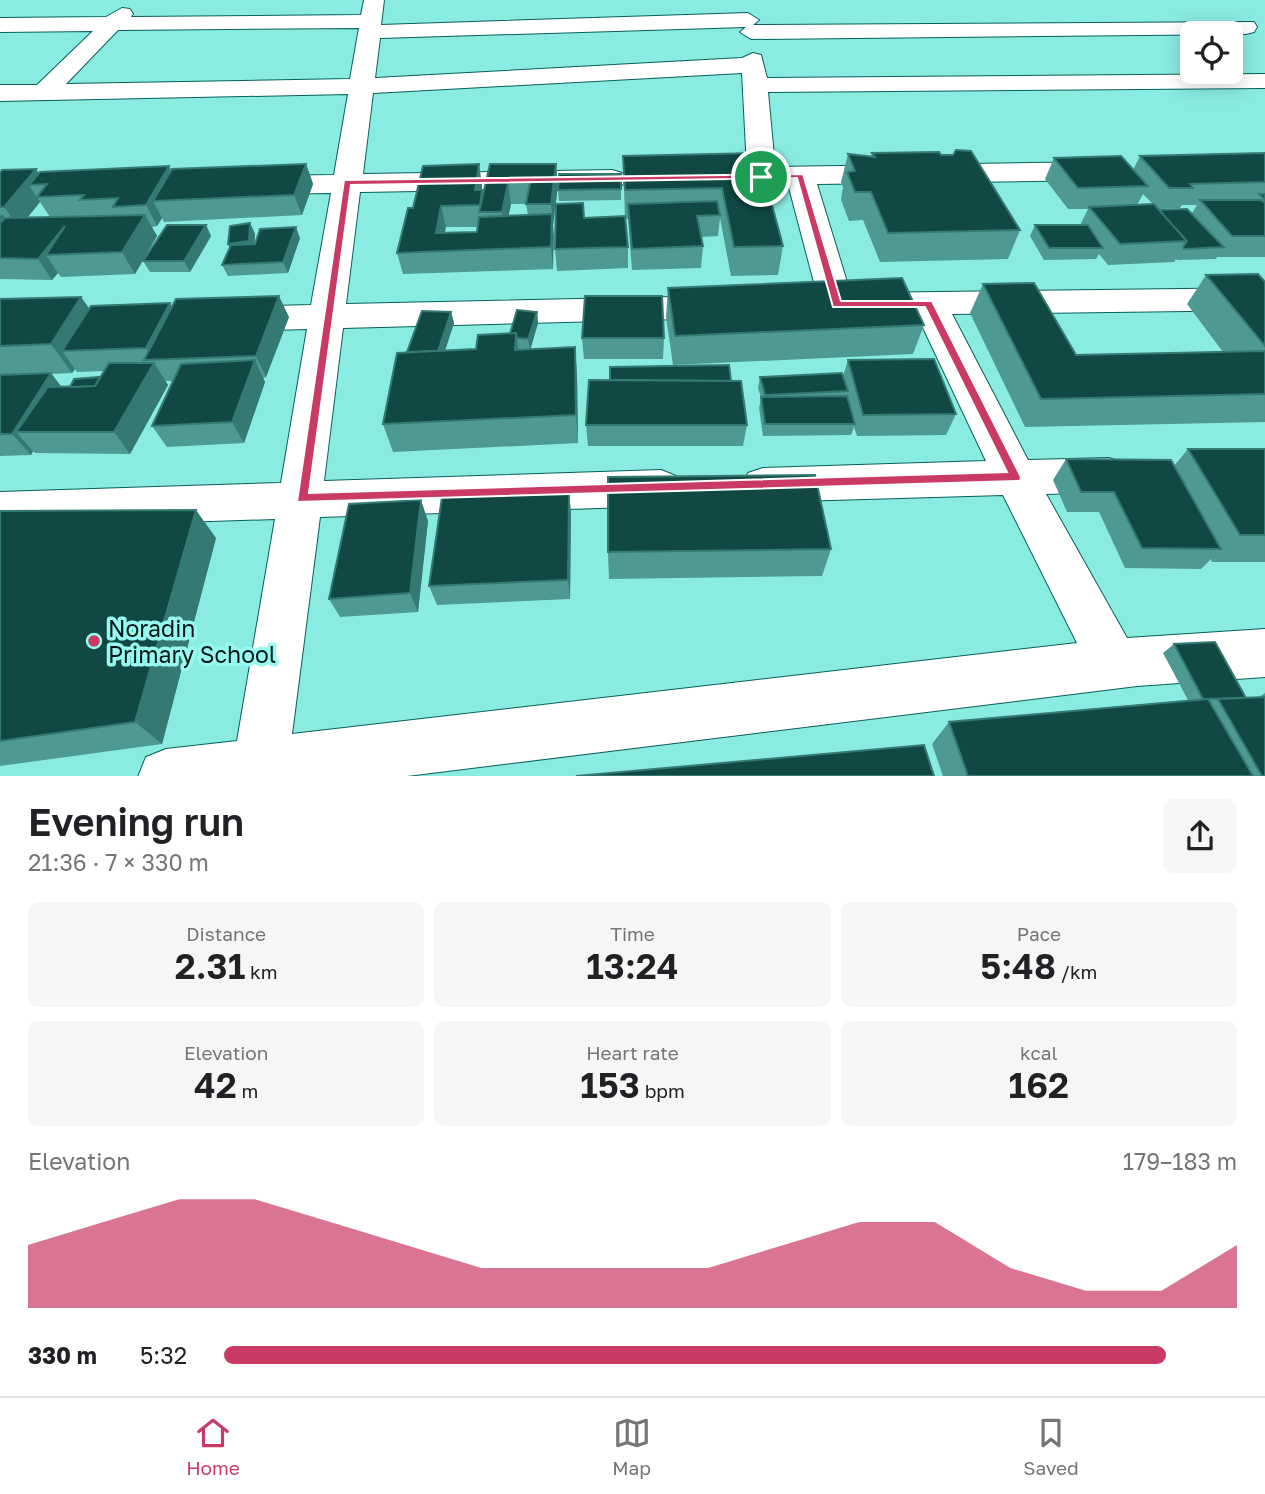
<!DOCTYPE html>
<html lang="en">
<head>
<meta charset="utf-8">
<style>
  :root { --surface:#fff; --page:#f6f6f6; --text:#202124; --muted:#757577; --line:#e0e0e0; --accent:#c93b65 }
  body { margin:0; font-family:"Golos Text",sans-serif; background:var(--page); color:var(--text); height:100vh; display:flex; flex-direction:column; font-size:26px; white-space:nowrap }
  * { box-sizing:border-box; margin:0 }
  p { font-size:23px; color:var(--muted) }
  .icon { flex:none; width:38px; height:38px; fill:none; stroke:currentColor; stroke-width:2; stroke-linecap:round; stroke-linejoin:round }
  .map { position:relative; height:776px; overflow:hidden }
  .drawer { display:flex; flex-direction:column; background:var(--surface); flex:1 }
  .drawer>* { flex:none }
  .fabs { position:absolute; left:1180px; top:21px; display:grid; gap:14px }
  .fabs a { display:grid; place-items:center; width:63px; height:63px; border-radius:10px; background:var(--surface); box-shadow:0 4px 18px #0003; font-size:35px }
  .pin { position:absolute; display:grid; place-items:center; width:60px; height:60px; color:#fff; margin:-30px; border:4px solid #fff; border-radius:50%; box-shadow:0 2px 7px #0007 }
  .round { display:grid; place-items:center; flex:none; width:74px; height:74px; border-radius:10px; background:var(--page) }
  .head { display:flex; align-items:center; justify-content:space-between; height:119px; padding:0 28px }
  h1 { font-size:38px; font-weight:600; line-height:52px }
  .metrics { display:grid; grid-template-columns:repeat(3,1fr); gap:10px; height:119px; padding:7px 28px }
  .metrics div { display:grid; align-content:center; border-radius:10px; background:var(--page); text-align:center }
  .metrics b { font-size:35px; font-weight:600 }
  .metrics small { font-size:19px; font-weight:400 }
  .metrics p { font-size:19px }
  .chart { height:196px; padding:14px 28px }
  .chart p { display:flex; justify-content:space-between }
  .chart svg { width:100%; height:126px; margin-top:7px; fill:var(--accent); opacity:.7 }
  ul { padding:0 28px; list-style:none; font-size:23px }
  li { display:grid; grid-template-columns:112px 84px 1fr; align-items:center; height:52px }
  li i { height:18px; border-radius:9px; background:var(--accent) }
  .tabs { display:flex; justify-content:space-around; align-items:center; height:98px; border-top:2px solid var(--line); background:var(--surface); font-size:19px; color:var(--muted) }
  .tabs a { display:grid; justify-items:center; gap:4px }
  .tabs .active { color:var(--accent) }
  .map>svg:first-child { display:block }
</style>
</head>
<body>
<div class="map">
<svg width="1265" height="777" viewBox="0 0 1265 777">
  <rect width="100%" height="100%" fill="#8aebe1"/>
  <g fill="none" stroke-linecap="round" stroke-linejoin="round">
    <g stroke="#07605a" stroke-width="2">
      <path id="street" d="M364,0H384L381,25L748,13L759,20L753,25L1254,22L1257,27L1254,32L1246,34L751,39L740,32L746,27L380,38L375,78L742,58L753,53L761,55L767,78L1265,74V88L768,92L775,167L1098,162L1108,165L1112,171L1108,177L1098,180L817,184L851,295L861,293L1265,288V310L952,314L1028,460L1109,458L1124,463L1130,475L1124,487L1109,492L1046,494L1127,638L1265,629V677L1137,686L399,777H138L146,757L166,749L237,741L275,519L0,528V492L281,483L307,329L235,331L223,327L217,319L223,311L235,307L311,305L331,193L259,194L249,191L244,185L249,179L259,176L334,175L348,94L0,101V85H37L93,31L0,32V18L106,17L122,8L130,9L133,14L131,17L361,15ZM359,28L350,79L66,84L118,30ZM742,73L747,168L701,171L697,177L701,183L711,186L788,184L820,305L825,313C836,316 843,312 853,313C874,315 895,315 917,315L986,461L763,468L748,473L742,485L748,497L763,502L1003,495L1077,643L292,734L320,517L661,506L676,500L683,488L676,476L661,470L324,481L343,328L720,318L732,315L737,307L732,299L720,296L346,304L360,192L612,188L622,185L626,179L622,173L612,170L363,174L373,93Z"/>
    </g>
    <use href="#street" fill="#fff" fill-rule="evenodd"/>
  </g>
  <g fill="#4e9a92" fill-rule="evenodd">
    <polygon points="758,153 783,246 778,275 731,276 720,218 718,236 701,237 703,246 701,268 632,270 628,219 625,219 623,156"/>
    <polygon points="872,153 941,155 1020,230 1008,259 880,262 863,220 849,221 841,200 843,187 841,182 848,154 871,157"/>
    <path d="M1265,153V257H1217L1216,259L1177,260L1176,259L1174,262L1108,265L1099,254L1096,259L1044,260L1030,236L1035,225H1080L1088,209H1068L1045,179L1054,158L1133,170L1140,156ZM1143,194L1153,204L1137,205ZM1182,205H1197L1192,213L1158,209L1180,208Z"/>
    <path d="M306,164L313,184L302,215L164,222L162,218L157,226L152,227L157,236L135,274L61,277L58,273L52,280L0,279V173H39L171,170ZM40,202L50,217L27,218Z"/>
    <path d="M490,164H556L558,185L553,225V269L403,274L397,253L413,208L482,185V190L483,195ZM511,204H526L528,215L508,216ZM446,227H478L477,232L444,233Z"/>
    <polygon points="621,174 621,200 559,201 558,190"/>
    <polygon points="584,217 628,247 628,268 557,271 555,249"/>
    <polygon points="250,223 255,234 254,244 300,238 288,273 228,276 222,265 230,248 228,244"/>
    <polygon points="206,225 211,236 190,272 150,272 143,261"/>
    <polygon points="1206,275 1265,282 1265,422 1025,427 970,313 983,284 1076,355 1223,352 1187,304"/>
    <polygon points="668,288 924,325 913,354 673,365 666,317"/>
    <path d="M81,297L89,308L172,307L289,317L266,377L263,378L265,382L244,443L167,447L152,426L173,381H165L168,385L130,454L35,453L33,451L31,455L0,456V299ZM75,369L77,372L104,371L100,377L70,387H61L51,374L72,373Z"/>
    <polygon points="451,312 454,323 445,350 476,349 510,334 537,312 538,323 530,349 575,347 577,376 578,443 393,452 383,424 407,352"/>
    <polygon points="582,338 664,338 663,359 584,359"/>
    <polygon points="848,360 956,414 946,435 857,436 854,427 851,435 763,436 759,408 761,398 758,388 760,377 843,376"/>
    <polygon points="731,381 747,425 743,446 588,446 586,425"/>
    <polygon points="1188,449 1265,449 1265,562 1212,562 1211,559 1201,569 1125,568 1099,512 1067,512 1053,480 1066,459 1174,466"/>
    <polygon points="569,493 571,513 570,599 437,605 429,586"/>
    <polygon points="0,511 216,538 162,744 0,766"/>
    <polygon points="428,521 418,612 340,617 329,599"/>
    <polygon points="831,549 822,576 609,579 608,552"/>
    <polygon points="1174,644 1246,698 1259,697 1265,693 1265,776 943,776 932,744 949,722 1188,700 1163,653"/>
  </g>
  <g fill="#357973">
    <polygon points="306,164 313,184 302,215 294,195"/>
    <polygon points="479,164 482,185 479,205 475,190"/>
    <polygon points="556,164 558,185 553,225 551,204"/>
    <polygon points="169,166 179,187 153,201 162,218 157,226 146,205"/>
    <polygon points="36,169 46,184 29,185 40,202 19,228 4,207"/>
    <polygon points="508,183 511,204 505,233 502,212"/>
    <polygon points="441,206 446,227 441,251 436,233"/>
    <polygon points="2,214 17,235 0,256 0,216"/>
    <polygon points="552,214 554,235 553,269 551,247"/>
    <polygon points="145,215 157,236 135,274 122,252"/>
    <polygon points="250,223 255,234 254,252 233,255 228,244"/>
    <polygon points="206,225 211,236 190,272 184,261"/>
    <polygon points="65,226 46,255 58,273 52,280 38,259"/>
    <polygon points="296,227 300,238 288,273 283,262"/>
    <polygon points="279,296 289,317 266,377 256,356"/>
    <polygon points="81,297 101,326 62,351 75,369 72,373 51,344"/>
    <polygon points="170,303 182,324 154,359 146,348"/>
    <polygon points="451,312 454,323 439,369 436,358"/>
    <polygon points="537,312 538,323 530,351 528,339"/>
    <polygon points="516,333 520,362 515,350"/>
    <polygon points="575,347 577,376 578,443 576,415"/>
    <polygon points="255,360 265,382 244,443 232,422"/>
    <polygon points="154,363 168,385 130,454 114,432"/>
    <polygon points="51,373 67,394 16,432 33,451 31,455 12,434"/>
    <polygon points="569,493 571,513 570,599 568,580"/>
    <polygon points="421,500 428,521 418,612 410,593"/>
    <polygon points="196,510 216,538 162,744 135,722"/>
  </g>
  <g fill="#114844" stroke="#357973" stroke-width="2">
    <polygon points="956,150 971,151 1020,230 888,233 871,192 855,192 847,172 855,171 848,154 875,157 872,153 939,152 941,155 953,155"/>
    <polygon points="758,153 783,246 734,247 722,188 625,190 623,156"/>
    <polygon points="1265,153 1265,182 1190,184 1193,188 1169,188 1140,156"/>
    <polygon points="1121,156 1148,186 1078,188 1054,158"/>
    <polygon points="306,164 294,195 153,201 172,169"/>
    <polygon points="479,164 475,190 482,190 480,205 441,206 436,233 477,232 479,217 552,214 551,247 397,253 408,208 413,208 423,166"/>
    <polygon points="490,164 556,164 551,204 526,204 530,183 508,183 502,212 479,212"/>
    <polygon points="169,166 146,205 113,207 118,198 80,200 84,195 37,197 47,184 29,185 40,172"/>
    <polygon points="36,169 4,207 0,207 0,173 2,170"/>
    <polygon points="559,174 621,174 621,189 558,190"/>
    <polygon points="1259,194 1265,194 1265,200"/>
    <polygon points="1200,200 1261,200 1265,203 1265,236 1232,236"/>
    <polygon points="717,201 720,215 697,216 703,246 632,249 628,204"/>
    <polygon points="583,203 584,218 625,216 628,247 555,249 556,204"/>
    <polygon points="1154,204 1187,241 1120,244 1089,207"/>
    <polygon points="1187,209 1224,247 1184,249 1183,247 1187,241 1159,210"/>
    <polygon points="145,215 122,252 46,255 65,226 38,259 0,258 0,223 5,218"/>
    <polygon points="250,223 249,241 228,244 230,226"/>
    <polygon points="167,225 206,225 184,261 143,261"/>
    <polygon points="1035,225 1088,225 1103,248 1049,248"/>
    <polygon points="296,227 283,262 222,265 231,245 255,244 260,229"/>
    <polygon points="1258,274 1265,282 1265,346 1206,275"/>
    <polygon points="902,278 924,325 675,336 668,288"/>
    <polygon points="1034,283 1076,355 1265,351 1265,394 1041,399 983,284"/>
    <polygon points="279,296 256,356 144,360 176,299"/>
    <polygon points="585,296 662,296 664,338 582,338"/>
    <polygon points="81,297 51,344 0,346 0,299"/>
    <polygon points="170,303 146,348 62,351 91,306"/>
    <polygon points="517,310 537,312 528,339 517,338 516,333 510,334"/>
    <polygon points="422,311 451,312 438,351 407,352"/>
    <polygon points="516,333 515,350 575,347 576,415 383,424 397,353 476,349 478,335"/>
    <polygon points="934,359 956,414 863,415 848,360"/>
    <polygon points="255,360 232,422 152,426 181,364"/>
    <polygon points="109,363 154,363 114,432 16,432 48,387 95,386"/>
    <polygon points="729,365 731,381 610,380 610,367"/>
    <polygon points="51,373 12,434 0,434 0,375"/>
    <polygon points="842,373 848,391 765,395 760,377"/>
    <polygon points="100,377 95,386 70,387 74,379"/>
    <polygon points="589,380 741,381 747,425 586,425"/>
    <polygon points="847,396 855,424 765,424 761,397"/>
    <polygon points="1188,449 1265,449 1265,535 1240,535"/>
    <polygon points="1066,459 1171,460 1221,549 1142,548 1114,492 1081,492"/>
    <polygon points="815,475 831,549 608,552 608,477"/>
    <polygon points="569,493 568,580 429,586 442,497"/>
    <polygon points="421,500 410,593 329,599 349,504"/>
    <polygon points="196,510 135,722 0,741 0,511"/>
    <polygon points="1215,642 1246,698 1203,699 1174,644"/>
    <polygon points="1265,697 1265,776 1262,776 1218,699"/>
    <polygon points="1208,699 1253,776 968,776 949,722"/>
    <polygon points="924,745 934,776 576,776"/>
  </g>
  <path fill="#c93b65" stroke="#fff" stroke-width="2" fill-rule="evenodd" d="M803,174L841,301H932L1021,477L1020,481L297,502L344,180ZM797,178L833,307H925L1007,472L309,493L351,185Z"/>
  <circle fill="#c93b65" stroke="#97f9ef" stroke-width="2.5" cx="94" cy="641" r="7"/>
  <g text-anchor="middle" dominant-baseline="central" stroke-width="7" stroke-linejoin="round" paint-order="stroke">
    <g font-size="23" fill="#001917" stroke="#97f9ef" text-anchor="start">
      <text x="108" y="628">Noradin<tspan x="108" dy="26">Primary School</tspan></text>
    </g>
  </g>
</svg>
<div class="fabs">
<a><svg class="icon" aria-label="locate" viewBox="0 0 24 24"><circle cx="12" cy="12" r="6"/><path d="M12 2v4M12 18v4M2 12h4M18 12h4"/></svg></a>
</div>
<div class="pin" style="left:761px;top:177px;background:#1e9e55"><svg class="icon" aria-label="arrive" viewBox="0 0 24 24"><path d="M6 21V4h12l-3 4 3 4H6"/></svg></div>
</div>
<section class="drawer">
<div class="head"><div><h1>Evening run</h1><p>21:36 · 7 × 330 m</p></div><a class="round"><svg class="icon" aria-label="share" viewBox="0 0 24 24"><path d="M12 15V3M7 8l5-5 5 5M5 13v7h14v-7"/></svg></a></div>
<div class="metrics">
<div><p>Distance</p><b>2.31<small> km</small></b></div>
<div><p>Time</p><b>13:24</b></div>
<div><p>Pace</p><b>5:48<small> /km</small></b></div>
</div>
<div class="metrics">
<div><p>Elevation</p><b>42<small> m</small></b></div>
<div><p>Heart rate</p><b>153<small> bpm</small></b></div>
<div><p>kcal</p><b>162</b></div>
</div>
<div class="chart"><p><span>Elevation</span>179–183 m</p>
<svg viewBox="0 0 160 44" preserveAspectRatio="none"><path d="M0 44V22L10 14L20 6L30 6L40 14L50 22L60 30L70 30L80 30L90 30L100 22L110 14L120 14L130 30L140 38L150 38L160 22V44z"/></svg>
</div>
<ul>
<li><b>330 m</b>5:32<i style="width:93%"></i></li>
</ul>
</section>
<nav class="tabs">
<a class="active"><svg class="icon" aria-label="home" viewBox="0 0 24 24"><path d="M3 11l9-7 9 7M6 9v11h12V9"/></svg>Home</a>
<a><svg class="icon" aria-label="map" viewBox="0 0 24 24"><path d="M3 6l6-2 6 2 6-2v14l-6 2-6-2-6 2zM9 4v14M15 6v14"/></svg>Map</a>
<a><svg class="icon" aria-label="saved" viewBox="0 0 24 24"><path d="M7 4h10v16l-5-4-5 4z"/></svg>Saved</a>
</nav>
</body>
</html>
